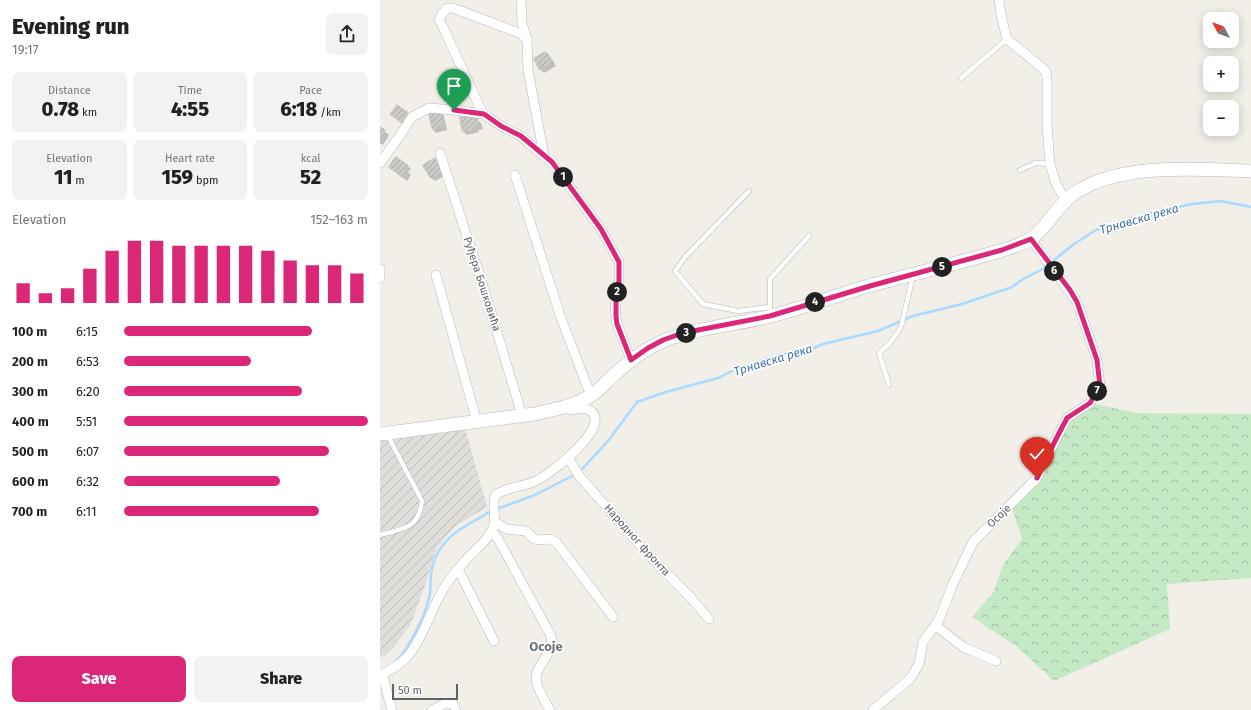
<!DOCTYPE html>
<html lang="en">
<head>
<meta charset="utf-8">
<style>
  :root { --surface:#fff; --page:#f2f2f2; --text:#222; --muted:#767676; --accent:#db2777 }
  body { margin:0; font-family:"Fira Sans",sans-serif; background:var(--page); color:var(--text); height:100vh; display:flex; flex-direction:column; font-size:15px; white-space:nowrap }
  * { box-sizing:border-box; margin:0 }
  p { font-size:13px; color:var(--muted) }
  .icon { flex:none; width:22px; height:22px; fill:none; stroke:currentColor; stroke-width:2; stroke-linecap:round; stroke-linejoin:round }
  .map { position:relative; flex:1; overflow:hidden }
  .details { display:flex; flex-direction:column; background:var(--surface); width:380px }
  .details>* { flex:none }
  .needle { width:26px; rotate:311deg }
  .tools { position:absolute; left:823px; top:12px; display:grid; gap:8px }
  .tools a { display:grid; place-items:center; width:36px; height:36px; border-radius:8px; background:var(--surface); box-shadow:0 2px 10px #0003; font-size:20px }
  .scale { position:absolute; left:12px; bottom:10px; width:66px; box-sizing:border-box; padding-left:4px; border:2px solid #5f6368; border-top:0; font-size:11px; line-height:14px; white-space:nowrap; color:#5f6368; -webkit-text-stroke:3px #fff; paint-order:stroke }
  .pin { position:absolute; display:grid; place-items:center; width:34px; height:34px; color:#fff; margin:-41px -17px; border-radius:50% 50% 50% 0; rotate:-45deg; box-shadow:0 0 4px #0007 }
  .pin .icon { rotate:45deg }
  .km { position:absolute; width:20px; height:20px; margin:-10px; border-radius:50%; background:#222; color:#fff; font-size:11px; line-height:20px; text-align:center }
  .round { display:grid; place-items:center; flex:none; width:42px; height:42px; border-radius:8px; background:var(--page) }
  .head { display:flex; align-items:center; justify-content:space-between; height:68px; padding:0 12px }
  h1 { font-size:22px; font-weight:800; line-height:30px }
  .metrics { display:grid; grid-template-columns:repeat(3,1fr); gap:6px; height:68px; padding:4px 12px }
  .metrics div { display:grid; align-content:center; border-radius:8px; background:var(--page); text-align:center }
  .metrics b { font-size:20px; font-weight:800 }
  .metrics small { font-size:11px; font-weight:400 }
  .metrics p { font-size:11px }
  .chart { height:112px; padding:8px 12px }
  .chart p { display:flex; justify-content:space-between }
  .chart svg { width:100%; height:72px; margin-top:4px; stroke:var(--accent); stroke-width:6 }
  .primary-button { display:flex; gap:8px; margin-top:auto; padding:8px 12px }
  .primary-button a { flex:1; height:46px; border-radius:8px; background:var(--accent); color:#fff; font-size:16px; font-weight:800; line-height:46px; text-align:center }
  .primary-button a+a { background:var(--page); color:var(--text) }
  ul { padding:0 12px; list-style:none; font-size:13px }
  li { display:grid; grid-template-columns:64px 48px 1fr; align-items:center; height:30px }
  li i { height:10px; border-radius:5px; background:var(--accent) }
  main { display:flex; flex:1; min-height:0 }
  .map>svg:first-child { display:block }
</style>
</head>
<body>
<main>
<section class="details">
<div class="head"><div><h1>Evening run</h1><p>19:17</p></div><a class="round"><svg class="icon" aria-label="share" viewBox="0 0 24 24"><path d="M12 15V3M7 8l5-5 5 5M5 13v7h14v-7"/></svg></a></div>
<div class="metrics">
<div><p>Distance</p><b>0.78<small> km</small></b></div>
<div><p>Time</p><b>4:55</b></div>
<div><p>Pace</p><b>6:18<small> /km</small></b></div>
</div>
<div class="metrics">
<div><p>Elevation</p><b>11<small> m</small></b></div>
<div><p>Heart rate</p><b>159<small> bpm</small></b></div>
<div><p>kcal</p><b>52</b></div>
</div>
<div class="chart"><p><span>Elevation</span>152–163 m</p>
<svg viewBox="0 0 160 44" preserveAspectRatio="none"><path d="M5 44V32M15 44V38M25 44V35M35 44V23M45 44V12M55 44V6M65 44V6M75 44V9M85 44V9M95 44V9M105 44V9M115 44V12M125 44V18M135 44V21M145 44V21M155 44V26"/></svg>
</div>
<ul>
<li><b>100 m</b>6:15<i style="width:77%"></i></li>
<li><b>200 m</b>6:53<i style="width:52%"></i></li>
<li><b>300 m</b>6:20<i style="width:73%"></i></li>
<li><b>400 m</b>5:51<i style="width:100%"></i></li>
<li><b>500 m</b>6:07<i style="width:84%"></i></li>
<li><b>600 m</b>6:32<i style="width:64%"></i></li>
<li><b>700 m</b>6:11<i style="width:80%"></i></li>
</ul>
<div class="primary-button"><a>Save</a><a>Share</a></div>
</section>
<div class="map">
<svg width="871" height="710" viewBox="0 0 871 710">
  <defs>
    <pattern id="industrial-furrows" width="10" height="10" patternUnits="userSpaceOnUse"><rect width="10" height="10" fill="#e0deda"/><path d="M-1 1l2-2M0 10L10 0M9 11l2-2" fill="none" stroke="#b9b8b5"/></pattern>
    <pattern id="forest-crowns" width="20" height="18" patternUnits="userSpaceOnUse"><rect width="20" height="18" fill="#c5e8c5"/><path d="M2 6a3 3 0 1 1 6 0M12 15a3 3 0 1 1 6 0" fill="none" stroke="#a3c0a4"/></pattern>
    <pattern id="building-hatch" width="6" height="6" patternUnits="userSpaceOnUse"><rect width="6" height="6" fill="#cccac5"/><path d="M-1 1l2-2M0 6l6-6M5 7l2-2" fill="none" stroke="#a9a8a4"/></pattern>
  </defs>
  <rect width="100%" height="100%" fill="#f1efe8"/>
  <polygon fill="url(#industrial-furrows)" points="84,424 107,507 74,527 64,539 57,548 43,591 30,626 16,644 5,655 0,658 0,434"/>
  <polygon fill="url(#forest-crowns)" points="710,403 756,413 871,414 871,578 787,584 790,629 674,681 636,646 592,617 613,593 623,565 642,539 631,505 657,478 687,418"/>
  <g fill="#0003">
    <polygon points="166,52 170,56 176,66 164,73 160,69"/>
    <polygon points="17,106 32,118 25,126 11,114"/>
    <polygon points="60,112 64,116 67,130 56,133 53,129"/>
    <polygon points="91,115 101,123 103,129 98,130 99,132 87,135 83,131"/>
    <polygon points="0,128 9,135 3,145 0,143"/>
    <polygon points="55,158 59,162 66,175 55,181 51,178 44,165"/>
    <polygon points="27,165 31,169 28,172 31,175 27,181 9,167"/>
  </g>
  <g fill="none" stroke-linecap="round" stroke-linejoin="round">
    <g stroke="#aadaff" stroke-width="2.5">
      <polyline points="117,509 155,495 194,475 203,468 228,441 257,402 286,392 338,378 354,370 385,359 405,354 419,353 429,350 443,344 498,331 533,316 582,304 632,287 643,279 663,269 694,244 716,230 766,214 812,204 841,201 871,207"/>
      <path d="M17,660C30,646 45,616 49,598C52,587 49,575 53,565C59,542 77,530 96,520C102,517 106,513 112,511"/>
    </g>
  </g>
  <g fill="url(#building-hatch)">
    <polygon points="166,51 173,62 159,70 153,58"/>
    <polygon points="17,104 29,113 21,123 9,114"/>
    <polygon points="60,111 64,126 52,130 48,114"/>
    <polygon points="92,114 93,119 98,118 99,125 95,126 96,129 82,132 79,117"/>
    <polygon points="0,126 6,130 0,141"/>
    <polygon points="16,156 28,165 25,169 28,171 23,178 8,167"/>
    <polygon points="55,157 63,171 50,178 42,165"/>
  </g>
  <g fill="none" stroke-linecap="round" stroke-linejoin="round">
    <g stroke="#b5b8bc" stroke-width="5.5">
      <g id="service">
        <polyline points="581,78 627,39"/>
        <polyline points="640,170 656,163 670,164"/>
        <polyline points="369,191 306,256 295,271 323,304 358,311 390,307"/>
        <polyline points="390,309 390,279 429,236"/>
        <polyline points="509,385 499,353 510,343 521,327 533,275"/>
        <path d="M0,535C24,528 38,530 42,501L7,434"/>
      </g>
    </g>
    <g stroke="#b5b8bc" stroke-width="10">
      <g id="minor">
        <polyline points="141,0 142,23 147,39 148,70 164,156"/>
        <polyline points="619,0 622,19 627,39 661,67 666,72 667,78 667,125 670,164 676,184 686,201"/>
        <polyline points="103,114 62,25 59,20 62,14 67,8 73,8 139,33 147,39"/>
        <polyline points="60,153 103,286 142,415"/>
        <polyline points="0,163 19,137 32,117 49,108 74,110 103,114 121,126 141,136 172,163 221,229 239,262 239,283 235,299 236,317 237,324 251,360"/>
        <polyline points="135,175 181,318 211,396"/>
        <polyline points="0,269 0,278"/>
        <polyline points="56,275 97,422"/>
        <polyline points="188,458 200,477 208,486 268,554 311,598 329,619"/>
        <polyline points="115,522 126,529 146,531 154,539 158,540 169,539 176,542 233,617"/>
        <path d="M110,533L115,535L118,539L171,636C174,656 156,663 156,679C156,688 166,702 170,710"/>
        <polyline points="78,569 114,641"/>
        <polyline points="555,625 583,647 616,661"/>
        <path d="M0,674C10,672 21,663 28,656C42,639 49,616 59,597C65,584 74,573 84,562C93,551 108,541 113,528C117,518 111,501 116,495C123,488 146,486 156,481C169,475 232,427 211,411C204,406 195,411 187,409"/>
        <polyline points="2,674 12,710"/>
        <polyline points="52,710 66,703 73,704 76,710"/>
        <polyline points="493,710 530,679 539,664 543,642 559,620 573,584 593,542 657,478 675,441 687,418 710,403 720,386 717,360 697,302 651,239"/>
      </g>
    </g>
    <g stroke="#b6babf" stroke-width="14">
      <path id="secondary" d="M0,434L154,414C173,410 194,406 210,396C219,391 226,382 233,376C250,360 267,347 288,339C320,327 354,325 387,317C421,309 454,296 488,286C532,274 576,264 620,251C630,248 643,244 652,238C668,226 676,207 692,195C737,162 818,169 871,171"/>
    </g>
    <use href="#service" stroke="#fff" stroke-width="4.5"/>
    <use href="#minor" stroke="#fff" stroke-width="9"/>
    <use href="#secondary" stroke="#fff" stroke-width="13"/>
  </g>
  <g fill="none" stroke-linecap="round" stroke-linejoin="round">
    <g stroke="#fff" stroke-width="8">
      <polyline id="route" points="74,110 104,114 121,126 141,136 172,162 221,229 239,262 239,283 236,299 236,317 237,324 251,360 268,348 283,340 303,333 390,316 490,286 622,250 651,239 690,290 697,302 717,360 720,386 710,403 687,418 675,441 657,478"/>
    </g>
    <use href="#route" stroke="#db2777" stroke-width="5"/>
  </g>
  <g text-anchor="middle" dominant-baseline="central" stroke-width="3.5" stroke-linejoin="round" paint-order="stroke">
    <g font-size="11" fill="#5f6368" stroke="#fff">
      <text transform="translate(102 284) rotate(72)">Руђера Бошковића</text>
      <text transform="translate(619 516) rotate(-44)">Осоје</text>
      <text transform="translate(257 540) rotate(48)">Народног фронта</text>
    </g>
    <g font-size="12" font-style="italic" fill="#4174aa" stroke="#fff">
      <text transform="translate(759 219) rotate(-16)">Трнавска река</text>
      <text transform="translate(393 360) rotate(-17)">Трнавска река</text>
    </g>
    <g font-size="13" font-weight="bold" fill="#70757a" stroke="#fff">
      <text x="166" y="646">Осоје</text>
    </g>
  </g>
</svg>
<div class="tools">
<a><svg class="needle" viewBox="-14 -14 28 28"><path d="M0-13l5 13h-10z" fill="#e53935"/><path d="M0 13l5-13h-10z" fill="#767676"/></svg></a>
<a>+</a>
<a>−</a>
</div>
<div class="scale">50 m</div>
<div class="pin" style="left:74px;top:110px;background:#1e9e55"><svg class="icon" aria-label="arrive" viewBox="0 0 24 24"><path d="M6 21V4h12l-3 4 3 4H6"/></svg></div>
<div class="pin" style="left:657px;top:478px;background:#d93025"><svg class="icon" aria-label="check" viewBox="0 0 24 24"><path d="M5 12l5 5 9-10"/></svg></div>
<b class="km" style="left:183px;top:177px">1</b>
<b class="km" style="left:237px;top:292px">2</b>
<b class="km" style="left:306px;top:333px">3</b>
<b class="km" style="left:435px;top:302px">4</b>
<b class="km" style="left:562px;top:267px">5</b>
<b class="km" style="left:674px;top:271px">6</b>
<b class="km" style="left:717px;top:391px">7</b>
</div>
</main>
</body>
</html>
